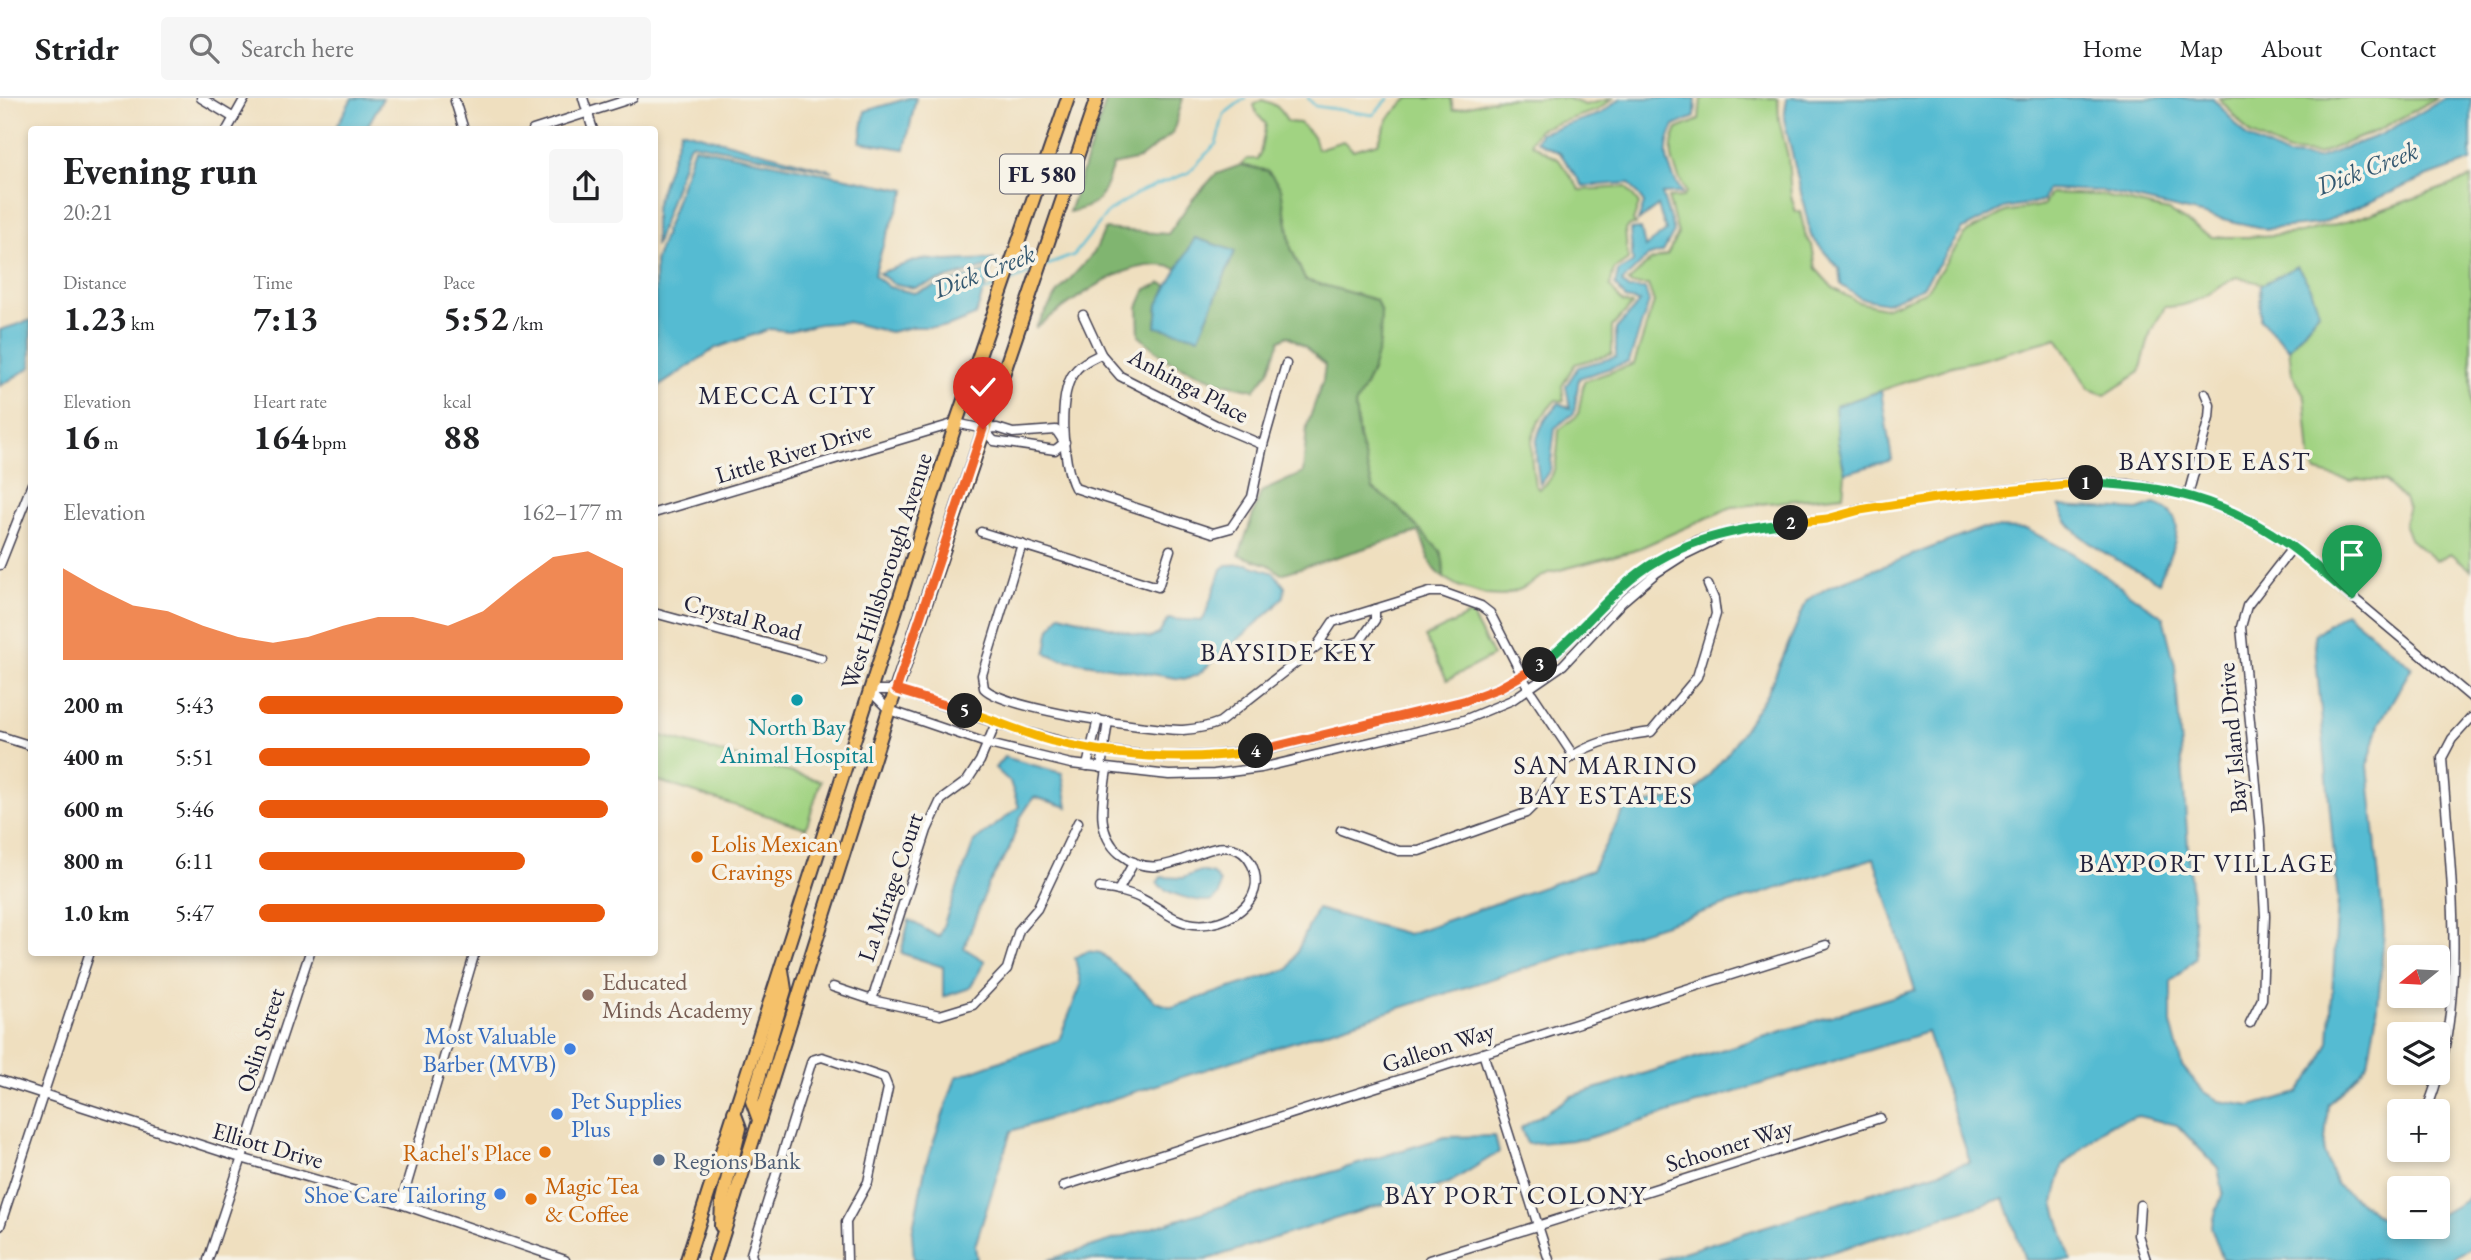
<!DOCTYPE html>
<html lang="en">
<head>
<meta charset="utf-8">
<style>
  :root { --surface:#fff; --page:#f6f6f6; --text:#202124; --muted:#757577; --line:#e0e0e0; --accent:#ea580c }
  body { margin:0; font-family:"EB Garamond",serif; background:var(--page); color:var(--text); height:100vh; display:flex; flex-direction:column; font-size:26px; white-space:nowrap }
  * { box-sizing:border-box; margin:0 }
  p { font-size:23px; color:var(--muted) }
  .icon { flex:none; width:38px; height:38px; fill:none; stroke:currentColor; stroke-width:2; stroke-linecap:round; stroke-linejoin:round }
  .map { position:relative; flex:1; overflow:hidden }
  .side { position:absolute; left:28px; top:28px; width:630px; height:830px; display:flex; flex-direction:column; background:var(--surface); border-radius:7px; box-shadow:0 4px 10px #0003 }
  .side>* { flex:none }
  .needle { width:46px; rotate:252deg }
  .controls { position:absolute; left:2387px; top:847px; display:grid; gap:14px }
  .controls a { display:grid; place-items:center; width:63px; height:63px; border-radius:7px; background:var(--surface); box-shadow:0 4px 10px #0003; font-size:35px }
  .pin { position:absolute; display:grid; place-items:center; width:60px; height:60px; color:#fff; margin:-72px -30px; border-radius:50% 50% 50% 0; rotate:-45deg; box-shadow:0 0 7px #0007 }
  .pin .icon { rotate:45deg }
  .km { position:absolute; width:35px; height:35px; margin:-18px; border-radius:50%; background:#222; color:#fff; font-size:19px; line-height:35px; text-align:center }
  .round { display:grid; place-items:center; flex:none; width:74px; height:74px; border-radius:7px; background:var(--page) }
  .head { display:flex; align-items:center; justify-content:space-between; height:119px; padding:0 35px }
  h1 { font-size:38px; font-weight:700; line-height:52px }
  .stats { display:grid; grid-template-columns:repeat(3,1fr); gap:10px; height:119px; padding:7px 35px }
  .stats div { display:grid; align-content:center }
  .stats b { font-size:35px; font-weight:700 }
  .stats small { font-size:19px; font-weight:400 }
  .stats p { font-size:19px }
  .chart { height:196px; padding:14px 35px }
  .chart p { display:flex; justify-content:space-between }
  .chart svg { width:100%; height:126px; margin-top:7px; fill:var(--accent); opacity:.7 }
  ul { padding:0 35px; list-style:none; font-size:23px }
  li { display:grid; grid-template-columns:112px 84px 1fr; align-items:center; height:52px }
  li i { height:18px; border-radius:9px; background:var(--accent) }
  header { display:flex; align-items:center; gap:42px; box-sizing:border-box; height:98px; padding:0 35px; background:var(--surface); border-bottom:2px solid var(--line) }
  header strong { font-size:33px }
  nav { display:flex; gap:38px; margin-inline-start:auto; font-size:24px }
  .search { width:490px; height:63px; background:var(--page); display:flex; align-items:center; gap:18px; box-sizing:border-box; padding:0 24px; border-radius:7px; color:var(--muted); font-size:26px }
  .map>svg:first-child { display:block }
</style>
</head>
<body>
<header>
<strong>Stridr</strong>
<div class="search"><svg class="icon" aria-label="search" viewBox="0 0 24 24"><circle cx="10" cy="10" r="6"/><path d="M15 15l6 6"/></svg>Search here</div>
<nav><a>Home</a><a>Map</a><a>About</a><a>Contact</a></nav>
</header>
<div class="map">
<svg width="2471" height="1162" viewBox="0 0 2471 1162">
  <rect width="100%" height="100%" fill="#f7f3e8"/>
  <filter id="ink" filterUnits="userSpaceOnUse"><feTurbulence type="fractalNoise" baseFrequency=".0143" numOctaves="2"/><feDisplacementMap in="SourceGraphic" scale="14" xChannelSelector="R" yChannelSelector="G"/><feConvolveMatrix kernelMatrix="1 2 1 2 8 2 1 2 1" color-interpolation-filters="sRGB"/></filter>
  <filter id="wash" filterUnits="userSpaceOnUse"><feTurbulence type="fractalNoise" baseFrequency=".00686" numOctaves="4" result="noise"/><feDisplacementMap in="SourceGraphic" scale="28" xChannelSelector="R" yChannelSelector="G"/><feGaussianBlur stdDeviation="1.57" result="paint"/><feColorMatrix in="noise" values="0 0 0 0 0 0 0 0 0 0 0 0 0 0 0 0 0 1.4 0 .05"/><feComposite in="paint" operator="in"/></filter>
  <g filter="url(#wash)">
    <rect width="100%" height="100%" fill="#efdfbf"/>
    <g fill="#a1d382" stroke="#627a5e" stroke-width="2">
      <path d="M1409,0H1451L1453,12L1501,0H1567L1585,7L1614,0L1598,12L1539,31L1531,43L1532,46L1559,62L1580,92L1626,89L1639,106L1633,123L1636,127L1628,128L1625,132L1628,162L1614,172L1610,188L1622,204L1632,207L1612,229V256L1575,266L1562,288L1564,303L1556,302C1527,332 1529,348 1535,387L1539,391C1559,381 1557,352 1559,332L1578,317L1584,283L1634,266L1654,204L1648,187H1631L1628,184L1650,163L1667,157L1678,136L1668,100L1683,99L1686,94C1675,71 1665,56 1677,31L1699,22L1701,0H1778L1779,22L1788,59L1791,98L1796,114L1800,113L1806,139L1812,147L1816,171L1833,190L1858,204L1884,210L1925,194L1967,134L2005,114L2044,107L2050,95L2100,97L2168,113L2212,139H2247L2300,135L2356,121L2471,80V472L2451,455L2436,463L2410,441L2404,425L2408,411L2404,401L2385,383L2358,381L2351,383L2316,374L2310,360L2305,299L2292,275L2289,251L2319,214L2297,168L2264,186L2236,179C2213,193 2193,210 2165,209L2151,233L2140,274L2105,297L2089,291L2057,240L1976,263L1952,268L1836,308L1838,344L1845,375L1843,397L1732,409L1633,453L1548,475L1521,491L1502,498L1486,497L1458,488L1444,480L1443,462L1440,453L1397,409L1373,391L1359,340L1355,308L1372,273L1376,202L1305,182L1291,150L1287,118L1268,73L1241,67L1247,61H1257L1260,56L1266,26L1257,16L1254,7L1262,2C1276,6 1282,11 1287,24L1300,25L1313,38L1317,51L1343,43L1353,52L1378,45L1389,19Z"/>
      <polygon points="2219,0 2437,0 2379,32 2318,56 2289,54 2251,37"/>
      <polygon points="1471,516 1493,558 1447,582 1425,539"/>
      <polygon points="655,636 821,683 806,730 655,682"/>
    </g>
    <g fill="#80b570" stroke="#516c56" stroke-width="2">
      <path d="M1107,0H1183L1173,35L1139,61L1113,67C1102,97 1103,108 1069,114Z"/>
      <path d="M1241,67L1268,73L1281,90L1291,150L1305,182L1376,202L1381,215L1380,245L1372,273L1355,308L1359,340L1373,391L1397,408L1440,453L1443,462L1444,480C1425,469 1429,449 1418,434L1281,476L1269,467L1239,457L1261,394L1303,375L1307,328L1323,282L1325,267L1304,248L1288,238L1280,242L1269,273L1254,292L1218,284L1167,262L1139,238L1138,209L1146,191L1162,185L1168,188L1158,207L1156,228L1199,238L1235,153L1195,140L1178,171C1131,153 1072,204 1035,230L1059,193L1094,155L1105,131L1168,136L1192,102L1216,76Z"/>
    </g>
    <g fill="#54bbd2" stroke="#3b6e86" stroke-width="2">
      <polygon points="352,0 383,0 366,31 335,31"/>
      <polygon points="909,0 916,0 905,51 860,44 865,13"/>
      <path d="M1621,0H1696L1695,19L1674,28C1660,55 1668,70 1682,95L1662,96L1674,134L1663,154L1647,159L1622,184L1628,191H1645L1649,204L1629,264L1579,280L1574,315L1555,330L1550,372L1540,386C1534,350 1531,334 1559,305L1570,310L1566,288L1578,269L1616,259V231L1640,204L1626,201L1615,187L1618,174L1633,164L1630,132L1641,131L1645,149L1666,133L1658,108L1638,123L1644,105L1629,85L1583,88L1560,55L1536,43L1540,35L1600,16Z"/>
      <polygon points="1787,0 2213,0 2248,40 2287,58 2318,60 2382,36 2446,0 2471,0 2471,63 2426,79 2320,126 2266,131 2101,93 2047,91 2043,103 2004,110 1963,131 1922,190 1886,205 1860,200 1841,187 1839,171 1811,138 1784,21"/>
      <polygon points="681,32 833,73 692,45 689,48 655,149 655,109"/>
      <polygon points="694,49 906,92 884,144 874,177 889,189 914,195 991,172 975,218 947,229 913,229 890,234 847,224 819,226 789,233 770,231 716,250 655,291 655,164"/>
      <polygon points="1195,140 1235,153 1199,239 1156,229 1158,206"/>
      <polygon points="921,161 946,163 994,161 991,168 914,190 892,185 879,175"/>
      <polygon points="2297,168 2311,190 2319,214 2289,251 2260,221 2261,187"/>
      <polygon points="31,222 31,269 0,288 0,232"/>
      <polygon points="1881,293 1892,362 1845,375 1838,344 1835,308"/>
      <path d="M2155,406C2196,420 2168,455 2159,484C2128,467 2071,444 2059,408L2138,412Z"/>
      <polygon points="1983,430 2026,431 2074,456 2163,519 2175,567 2196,860 2171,884 2171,925 2182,968 2202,992 2219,1003 2251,1008 2298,995 2318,969 2329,944 2338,802 2314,537 2345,514 2412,569 2379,626 2368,667 2384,833 2378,908 2368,966 2328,1007 2324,1055 2337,1087 2381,1120 2399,1121 2399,1129 2438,1129 2438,1118 2466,1102 2471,1095 2471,1150 2449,1162 2223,1162 2211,1129 2223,1094 2218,1070 2177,1027 2138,1018 2108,1027 2062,1069 2054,1105 2071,1162 2025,1162 2004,1100 1806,1162 1658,1162 1970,1064 1927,934 1585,1041 1527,1046 1521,1030 1572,998 1915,892 1874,760 1011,1033 975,1148 977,1162 914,1162 912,1135 926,1066 956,979 1059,942 1081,887 1075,860 1087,853 1101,855 1156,904 1172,909 1289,871 1317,811 1408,836 1592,772 1625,710 1693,696 1728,655 1768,594 1807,502 1831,488"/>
      <polygon points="1247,466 1274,475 1285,489 1284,498 1274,510 1199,576 1187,581 1176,580 1060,561 1046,555 1049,534 1060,516 1149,540 1159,536 1168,521 1201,523 1204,520 1221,472 1227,467"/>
      <polygon points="1004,659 1062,675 1068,709 1034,699 1020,720 1009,752 988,787 964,850 985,863 970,890 943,899 943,869 901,855 909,822 939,839 974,744 1019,709 1010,684 995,670"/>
      <path d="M1200,773L1213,776L1220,784L1219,797L1212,803C1197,804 1168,797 1157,785L1161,779L1183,780Z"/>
      <polygon points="1495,1038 1499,1054 1449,1085 1205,1162 1048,1162 1445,1039"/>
    </g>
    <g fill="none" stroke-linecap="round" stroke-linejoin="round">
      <g stroke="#54bbd2" stroke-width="2.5">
        <polyline points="1308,0 1315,8 1373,17 1389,0"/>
        <polyline points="1045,168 1074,157 1109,113 1143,92 1188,75 1216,46 1224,16 1245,0"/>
        <polyline points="1010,183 1033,174"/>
        <polyline points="981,195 997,188"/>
      </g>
    </g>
  </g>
  <g filter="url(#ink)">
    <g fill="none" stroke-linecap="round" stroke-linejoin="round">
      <g stroke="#413e4f" stroke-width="11">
        <g id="street">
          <polyline points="201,0 234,20"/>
          <polyline points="583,0 593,32"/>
          <polyline points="455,3 464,32"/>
          <polyline points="227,32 245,0"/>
          <polyline points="533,32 633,0"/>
          <polyline points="1083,217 1101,256 1120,278 1216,327 1263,347"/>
          <path d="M1101,256C1093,260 1083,264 1077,271C1056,291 1062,366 1075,390L1213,435L1231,430L1252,399L1263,347L1286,266"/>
          <polyline points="983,331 994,343 1055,352 1065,344"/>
          <polyline points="2188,397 2209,320 2210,307 2205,295"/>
          <polyline points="654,415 956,325 983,331 997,330 1013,335 1056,332 1064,344"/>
          <polyline points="981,434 1158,489 1170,452"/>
          <path d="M1022,446L982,577L984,590C1003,611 1151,632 1183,632C1196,631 1208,629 1220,624L1317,548L1333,524L1430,494H1442L1481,508L1490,515L1529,591L1573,657"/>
          <polyline points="0,467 32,386"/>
          <polyline points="654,515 821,560"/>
          <polyline points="1319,545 1336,550 1360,543 1375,522 1375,511"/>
          <polyline points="869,592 896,592 1011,630 1091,651 1161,659 1215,657 1270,651 1464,603 1499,590 1523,579 1555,556 1636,477 1665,458 1698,442 1739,432 1827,421 1860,412 1936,400 2072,385 2128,386 2188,397 2244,419 2293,449 2471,599"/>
          <polyline points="869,592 889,612 989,646 1071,666 1169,677 1214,676 1261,670 1464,622 1512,602 1563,567 1622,504 1656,475 1684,457 1719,440"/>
          <polyline points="0,638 32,648"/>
          <polyline points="1087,668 1098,621"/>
          <polyline points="1101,670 1108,623"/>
          <path d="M1341,732L1399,753H1419L1526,715C1543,700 1545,686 1557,671C1580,646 1619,638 1651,634L1697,579L1716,516L1714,501L1708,487"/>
          <path d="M1100,790C1114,792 1129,794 1142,801C1159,809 1173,824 1194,826C1226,830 1269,803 1252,767C1249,761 1244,755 1238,752C1201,737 1165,792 1120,756C1094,734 1103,701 1107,671"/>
          <polyline points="1118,793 1134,764"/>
          <polyline points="833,889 872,902 940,917 973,907 1007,871 1019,832 1037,811 1078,724"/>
          <polyline points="872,902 927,732 941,702 967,683 980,663 996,625"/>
          <polyline points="2250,925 2262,901 2265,818 2260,729 2241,529 2247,508 2293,449"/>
          <polyline points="1483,955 1549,1162"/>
          <polyline points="0,982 241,1060 401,1106 565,1162"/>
          <path d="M2426,1013C2470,909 2450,772 2442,660L2452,641L2471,620"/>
          <polyline points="1063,1088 1826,847"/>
          <polyline points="401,1106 475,854"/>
          <polyline points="2140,1107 2138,1137 2146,1162"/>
          <polyline points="0,1128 90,854"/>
          <polyline points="208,1162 310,854"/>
          <polyline points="753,1162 751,1156 812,962 822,959 884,980 888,990 868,1084 846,1124 847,1162"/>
          <polyline points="1429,1162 1880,1020"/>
        </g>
      </g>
      <g stroke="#413e4f" stroke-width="16">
        <g id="primary">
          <polyline points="759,1022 752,1003 785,892 782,872"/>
          <polyline points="721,1128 722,1103 740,1030 734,1014"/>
          <polyline points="687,1162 956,325 1068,0"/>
          <polyline points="715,1162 889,612 1097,0"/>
        </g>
      </g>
      <use href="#street" stroke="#fff" stroke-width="8"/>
      <use href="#primary" stroke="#f5c16b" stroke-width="12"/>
    </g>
  </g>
  <g fill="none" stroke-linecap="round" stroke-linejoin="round" filter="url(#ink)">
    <g stroke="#fff" stroke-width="14">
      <path id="split-1" d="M2086,385C2165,387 2224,401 2289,447C2311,463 2331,482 2352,499"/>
    </g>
    <g stroke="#fff" stroke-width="14">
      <polyline id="split-2" points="1791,425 1827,421 1860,412 1936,400 2086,385"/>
    </g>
    <g stroke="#fff" stroke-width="14">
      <path id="split-3" d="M1540,567C1570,544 1594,514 1622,489C1671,444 1727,432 1791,425"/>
    </g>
    <g stroke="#fff" stroke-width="14">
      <polyline id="split-4" points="1256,653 1464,603 1499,590 1540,567"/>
    </g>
    <g stroke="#fff" stroke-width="14">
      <path id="split-5" d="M965,613C994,622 1022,635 1052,643C1118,659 1189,664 1256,653"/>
    </g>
    <g stroke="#fff" stroke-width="14">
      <polyline id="split-6" points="965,613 896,592 983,331"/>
    </g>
    <use href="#split-1" stroke="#22a559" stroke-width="9"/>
    <use href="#split-2" stroke="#f5b400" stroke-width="9"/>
    <use href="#split-3" stroke="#22a559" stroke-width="9"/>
    <use href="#split-4" stroke="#f0652b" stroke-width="9"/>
    <use href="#split-5" stroke="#f5b400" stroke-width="9"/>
    <use href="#split-6" stroke="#f0652b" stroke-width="9"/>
  </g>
  <circle fill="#0f9aa8" stroke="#f7f3e8" stroke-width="2.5" cx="797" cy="602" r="7"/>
  <g fill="#e8710a" stroke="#f7f3e8" stroke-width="2.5">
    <circle cx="697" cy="759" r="7"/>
    <circle cx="545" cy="1054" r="7"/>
    <circle cx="531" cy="1101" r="7"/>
  </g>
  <circle fill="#8d6e63" stroke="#f7f3e8" stroke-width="2.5" cx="588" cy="897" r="7"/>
  <g fill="#3f7fe0" stroke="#f7f3e8" stroke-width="2.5">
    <circle cx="570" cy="951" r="7"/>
    <circle cx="557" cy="1016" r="7"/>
    <circle cx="500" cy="1096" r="7"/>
  </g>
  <circle fill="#5c6f8a" stroke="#f7f3e8" stroke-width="2.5" cx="659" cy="1062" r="7"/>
  <g text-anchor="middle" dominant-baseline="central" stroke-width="7" stroke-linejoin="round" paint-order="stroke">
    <rect fill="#f7f3e8" stroke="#62616f" stroke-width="2" x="1000" y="56.5" width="84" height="39" rx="5"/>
    <g font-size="23" font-weight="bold" fill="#22223b">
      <text x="1042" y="76">FL 580</text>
    </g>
    <g font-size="24" fill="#22223b" stroke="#f7f3e8">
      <text transform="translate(1189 287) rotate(28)">Anhinga Place</text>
      <text transform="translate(793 354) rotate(-17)">Little River Drive</text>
      <text transform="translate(886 473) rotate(-72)">West Hillsborough Avenue</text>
      <text transform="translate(743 519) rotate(15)">Crystal Road</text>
      <text transform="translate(2232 640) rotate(-95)">Bay Island Drive</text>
      <text transform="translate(890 789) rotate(-71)">La Mirage Court</text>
      <text transform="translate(260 942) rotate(-72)">Oslin Street</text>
      <text transform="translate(1438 949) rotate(-18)">Galleon Way</text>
      <text transform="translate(268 1047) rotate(16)">Elliott Drive</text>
      <text transform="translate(1729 1047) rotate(-17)">Schooner Way</text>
    </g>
    <g font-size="24" fill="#0d838f" stroke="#f7f3e8">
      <text x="797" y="628">North Bay<tspan x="797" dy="28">Animal Hospital</tspan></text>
    </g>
    <g font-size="24" fill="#c56008" stroke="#f7f3e8" text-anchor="start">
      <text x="711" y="745">Lolis Mexican<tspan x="711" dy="28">Cravings</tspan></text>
      <text x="531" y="1054" text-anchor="end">Rachel's Place</text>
      <text x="545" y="1087">Magic Tea<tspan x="545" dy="28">&amp; Coffee</tspan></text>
    </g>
    <g font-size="24" fill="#785e54" stroke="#f7f3e8" text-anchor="start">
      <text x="602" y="883">Educated<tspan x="602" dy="28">Minds Academy</tspan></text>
    </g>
    <g font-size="24" fill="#366cbe" stroke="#f7f3e8" text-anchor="end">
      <text x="556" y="937">Most Valuable<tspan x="556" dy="28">Barber (MVB)</tspan></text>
      <text x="571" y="1002" text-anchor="start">Pet Supplies<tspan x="571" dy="28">Plus</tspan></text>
      <text x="486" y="1096">Shoe Care Tailoring</text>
    </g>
    <g font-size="24" fill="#4e5e75" stroke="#f7f3e8" text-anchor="start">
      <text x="673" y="1062">Regions Bank</text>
    </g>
    <g font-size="26" font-style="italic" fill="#345870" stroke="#f7f3e8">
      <text transform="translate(2367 70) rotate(-21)">Dick Creek</text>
      <text transform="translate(984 173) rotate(-21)">Dick Creek</text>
    </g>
    <g font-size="26" letter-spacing="2" fill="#22223b" stroke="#f7f3e8">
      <text x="787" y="297">MECCA CITY</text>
      <text x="2215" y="363">BAYSIDE EAST</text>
      <text x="1288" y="554">BAYSIDE KEY</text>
      <text x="1606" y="667">SAN MARINO<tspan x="1606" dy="30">BAY ESTATES</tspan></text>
      <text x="2207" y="765">BAYPORT VILLAGE</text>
      <text x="1516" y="1097">BAY PORT COLONY</text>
    </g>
  </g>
</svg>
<div class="controls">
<a><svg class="needle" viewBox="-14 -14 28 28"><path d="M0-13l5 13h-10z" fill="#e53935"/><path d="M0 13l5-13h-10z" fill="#757577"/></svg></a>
<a><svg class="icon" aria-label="layers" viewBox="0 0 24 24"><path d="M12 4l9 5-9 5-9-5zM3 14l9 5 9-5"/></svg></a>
<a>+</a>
<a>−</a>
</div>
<div class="pin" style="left:2352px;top:499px;background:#1e9e55"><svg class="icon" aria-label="arrive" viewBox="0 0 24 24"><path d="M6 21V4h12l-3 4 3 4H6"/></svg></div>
<div class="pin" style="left:983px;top:331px;background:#d93025"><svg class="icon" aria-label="check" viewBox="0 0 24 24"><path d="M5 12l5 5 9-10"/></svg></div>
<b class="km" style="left:2086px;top:385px">1</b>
<b class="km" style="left:1791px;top:425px">2</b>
<b class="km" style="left:1540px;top:567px">3</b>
<b class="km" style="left:1256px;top:653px">4</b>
<b class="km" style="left:965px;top:613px">5</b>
<section class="side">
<div class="head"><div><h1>Evening run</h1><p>20:21</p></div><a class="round"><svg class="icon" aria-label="share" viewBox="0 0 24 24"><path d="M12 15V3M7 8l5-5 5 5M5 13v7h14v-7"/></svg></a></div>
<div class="stats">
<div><p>Distance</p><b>1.23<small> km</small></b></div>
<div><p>Time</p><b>7:13</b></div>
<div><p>Pace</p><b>5:52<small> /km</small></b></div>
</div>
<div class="stats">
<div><p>Elevation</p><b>16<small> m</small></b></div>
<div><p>Heart rate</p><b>164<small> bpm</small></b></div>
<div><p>kcal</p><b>88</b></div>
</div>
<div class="chart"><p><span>Elevation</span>162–177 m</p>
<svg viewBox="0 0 160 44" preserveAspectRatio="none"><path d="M0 44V12L10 19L20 25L30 27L40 32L50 36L60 38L70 36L80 32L90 29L100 29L110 32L120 27L130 17L140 8L150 6L160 12V44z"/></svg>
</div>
<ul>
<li><b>200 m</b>5:43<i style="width:100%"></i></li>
<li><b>400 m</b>5:51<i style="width:91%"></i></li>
<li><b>600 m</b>5:46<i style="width:96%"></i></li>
<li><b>800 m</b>6:11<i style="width:73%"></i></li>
<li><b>1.0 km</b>5:47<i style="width:95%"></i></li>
</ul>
</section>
</div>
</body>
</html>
